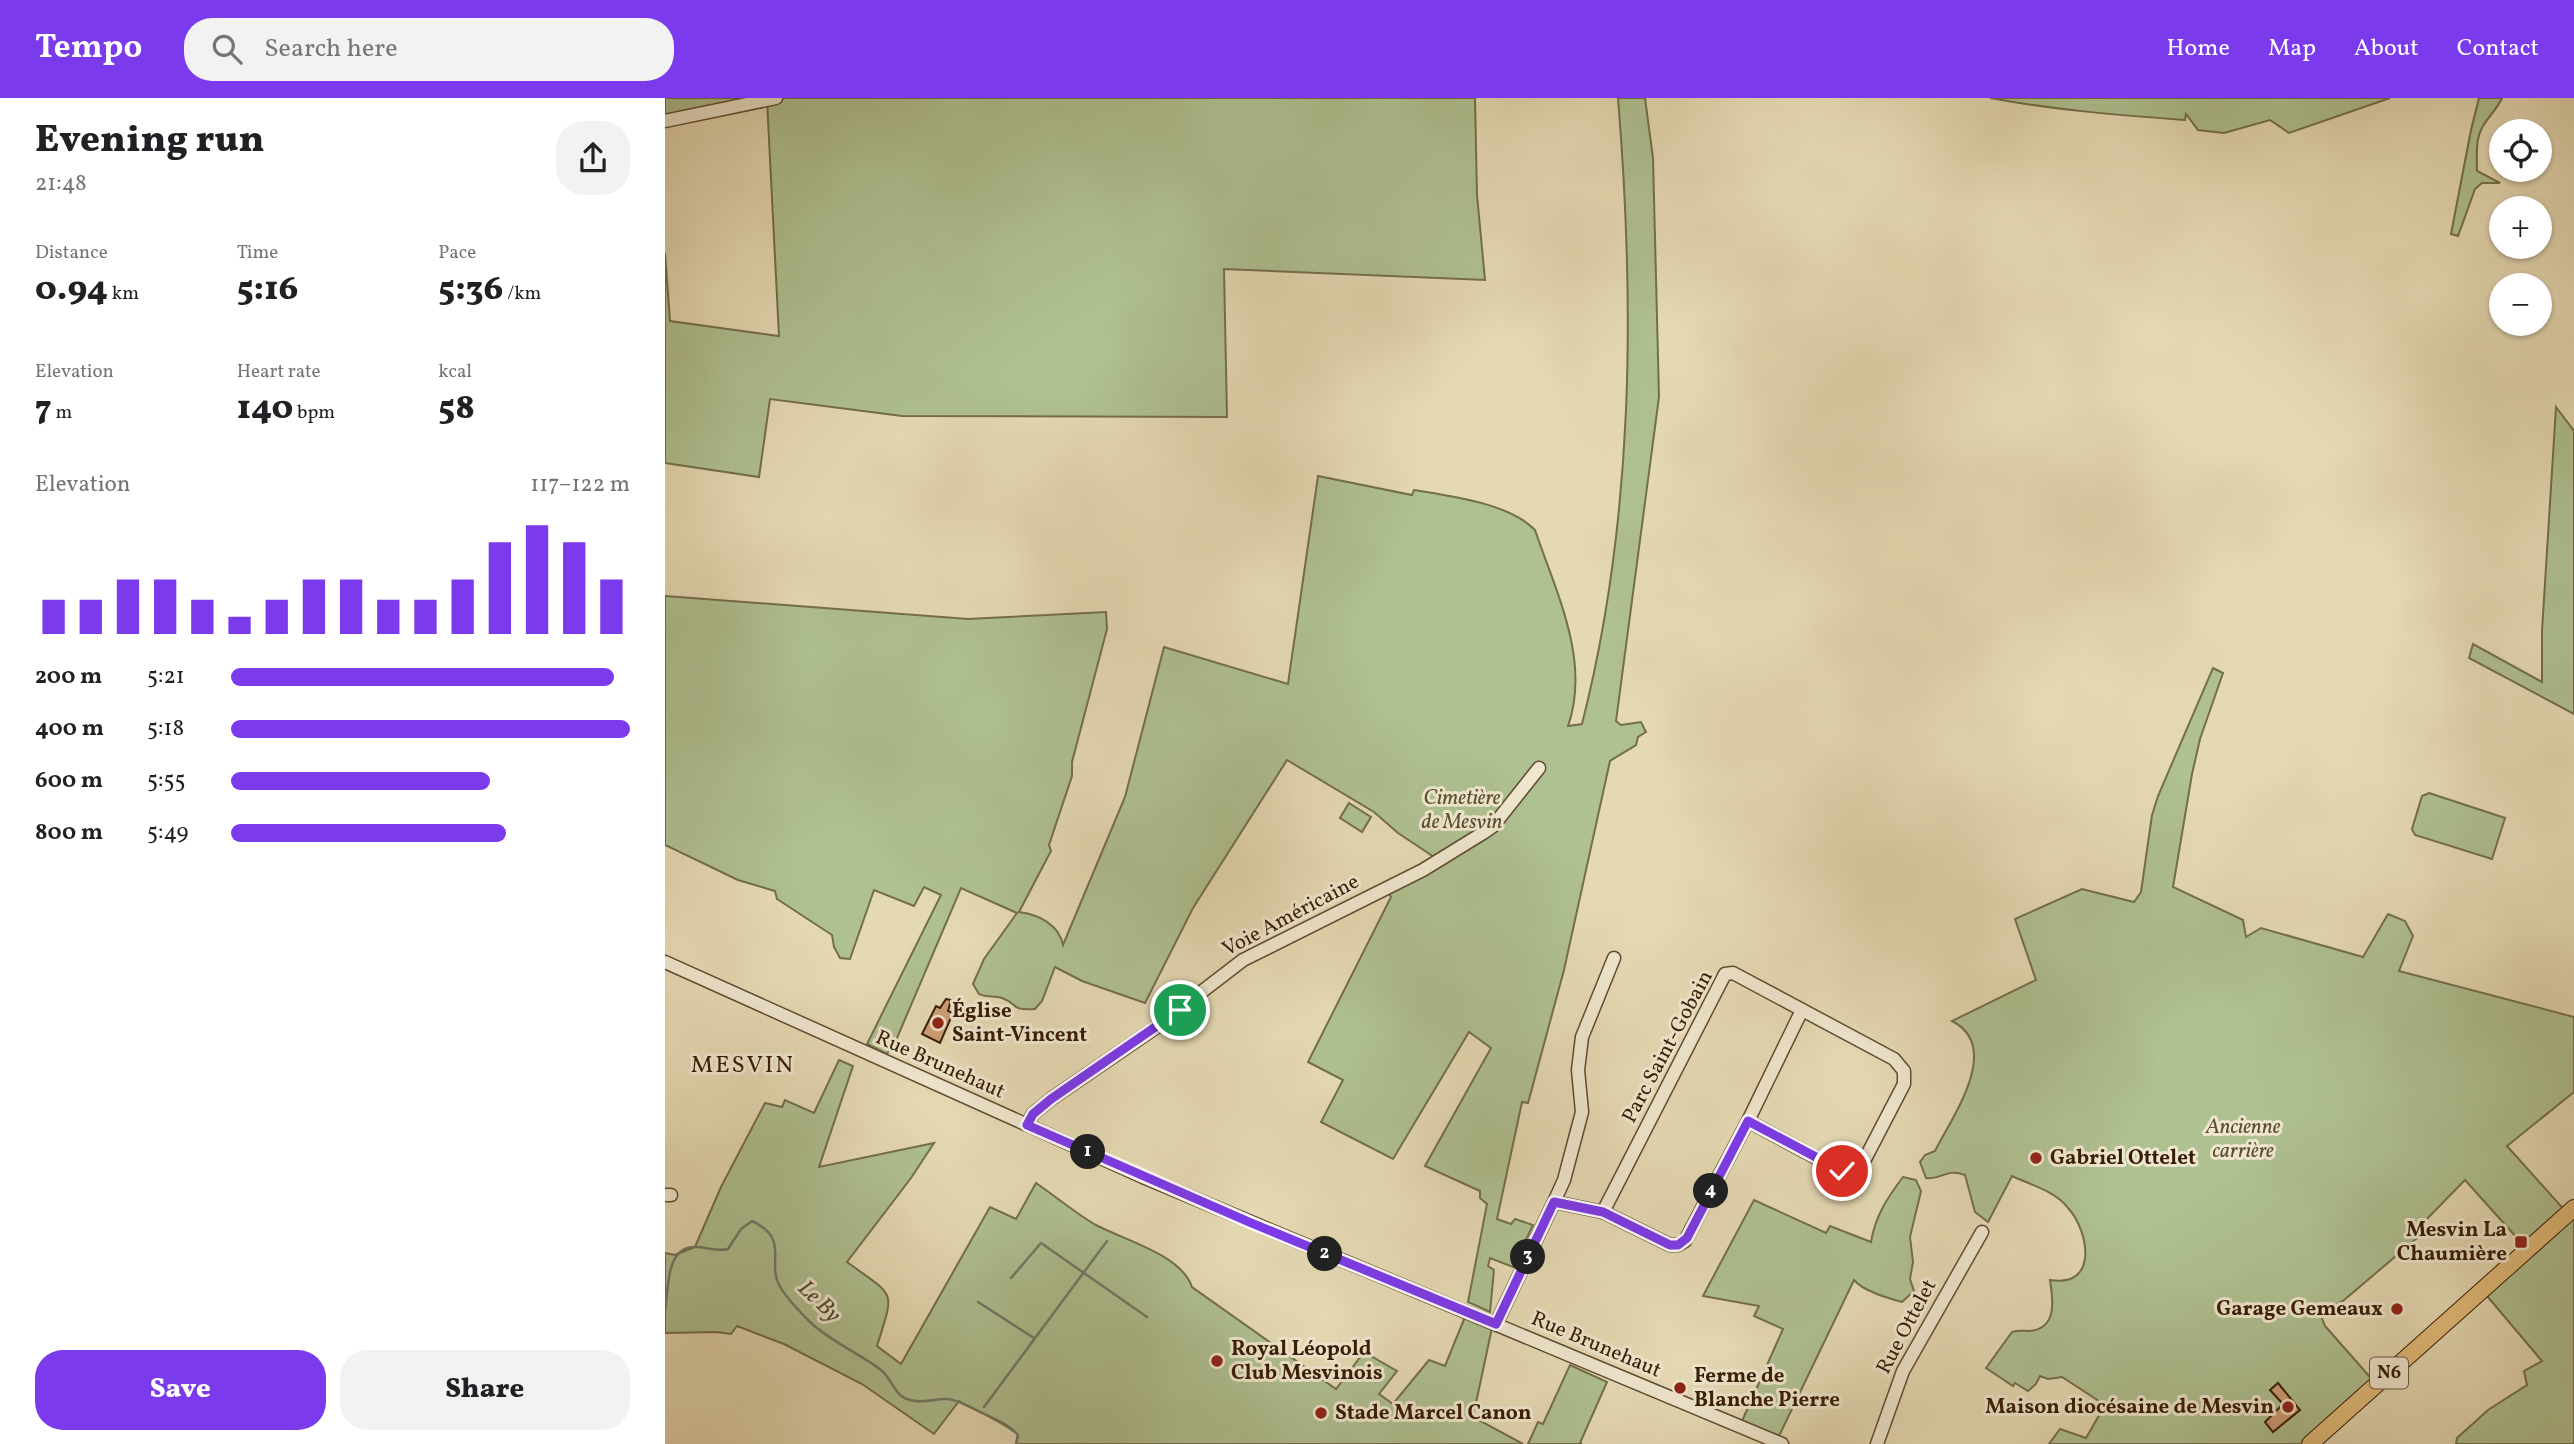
<!DOCTYPE html>
<html lang="en">
<head>
<meta charset="utf-8">
<style>
  :root { --surface:#fff; --page:#f2f2f2; --text:#202124; --muted:#757577; --accent:#7c3aed }
  body { margin:0; font-family:Vollkorn,serif; background:var(--page); color:var(--text); height:100vh; display:flex; flex-direction:column; font-size:26px; white-space:nowrap }
  * { box-sizing:border-box; margin:0 }
  p { font-size:23px; color:var(--muted) }
  .icon { flex:none; width:38px; height:38px; fill:none; stroke:currentColor; stroke-width:2; stroke-linecap:round; stroke-linejoin:round }
  .map { position:relative; flex:1; overflow:hidden }
  .panel { display:flex; flex-direction:column; background:var(--surface); width:665px }
  .panel>* { flex:none }
  .controls { position:absolute; left:1824px; top:21px; display:grid; gap:14px }
  .controls a { display:grid; place-items:center; width:63px; height:63px; border-radius:50%; background:var(--surface); box-shadow:0 2px 5px #0004; font-size:35px }
  .pin { position:absolute; display:grid; place-items:center; width:60px; height:60px; color:#fff; margin:-30px; border:4px solid #fff; border-radius:50%; box-shadow:0 2px 7px #0007 }
  .km { position:absolute; width:35px; height:35px; margin:-18px; border-radius:50%; background:#222; color:#fff; font-size:19px; line-height:35px; text-align:center }
  .round { display:grid; place-items:center; flex:none; width:74px; height:74px; border-radius:28px; background:var(--page) }
  .head { display:flex; align-items:center; justify-content:space-between; height:119px; padding:0 35px }
  h1 { font-size:38px; font-weight:800; line-height:52px }
  .stats { display:grid; grid-template-columns:repeat(3,1fr); gap:10px; height:119px; padding:7px 35px }
  .stats div { display:grid; align-content:center }
  .stats b { font-size:35px; font-weight:800 }
  .stats small { font-size:19px; font-weight:400 }
  .stats p { font-size:19px }
  .chart { height:196px; padding:14px 35px }
  .chart p { display:flex; justify-content:space-between }
  .chart svg { width:100%; height:126px; margin-top:7px; stroke:var(--accent); stroke-width:6 }
  .primary-button { display:flex; gap:14px; margin-top:auto; padding:14px 35px }
  .primary-button a { flex:1; height:80px; border-radius:28px; background:var(--accent); color:#fff; font-size:28px; font-weight:800; line-height:80px; text-align:center }
  .primary-button a+a { background:var(--page); color:var(--text) }
  ul { padding:0 35px; list-style:none; font-size:23px }
  li { display:grid; grid-template-columns:112px 84px 1fr; align-items:center; height:52px }
  li i { height:18px; border-radius:9px; background:var(--accent) }
  header { display:flex; align-items:center; gap:42px; box-sizing:border-box; height:98px; padding:0 35px; background:var(--accent); color:#fff }
  header strong { font-size:33px }
  nav { display:flex; gap:38px; margin-inline-start:auto; font-size:24px }
  .search { width:490px; height:63px; background:var(--page); display:flex; align-items:center; gap:18px; box-sizing:border-box; padding:0 24px; border-radius:28px; color:var(--muted); font-size:26px }
  main { display:flex; flex:1; min-height:0 }
  .map>svg:first-child { display:block }
</style>
</head>
<body>
<header>
<strong>Tempo</strong>
<div class="search"><svg class="icon" aria-label="search" viewBox="0 0 24 24"><circle cx="10" cy="10" r="6"/><path d="M15 15l6 6"/></svg>Search here</div>
<nav><a>Home</a><a>Map</a><a>About</a><a>Contact</a></nav>
</header>
<main>
<section class="panel">
<div class="head"><div><h1>Evening run</h1><p>21:48</p></div><a class="round"><svg class="icon" aria-label="share" viewBox="0 0 24 24"><path d="M12 15V3M7 8l5-5 5 5M5 13v7h14v-7"/></svg></a></div>
<div class="stats">
<div><p>Distance</p><b>0.94<small> km</small></b></div>
<div><p>Time</p><b>5:16</b></div>
<div><p>Pace</p><b>5:36<small> /km</small></b></div>
</div>
<div class="stats">
<div><p>Elevation</p><b>7<small> m</small></b></div>
<div><p>Heart rate</p><b>140<small> bpm</small></b></div>
<div><p>kcal</p><b>58</b></div>
</div>
<div class="chart"><p><span>Elevation</span>117–122 m</p>
<svg viewBox="0 0 160 44" preserveAspectRatio="none"><path d="M5 44V32M15 44V32M25 44V25M35 44V25M45 44V32M55 44V38M65 44V32M75 44V25M85 44V25M95 44V32M105 44V32M115 44V25M125 44V12M135 44V6M145 44V12M155 44V25"/></svg>
</div>
<ul>
<li><b>200 m</b>5:21<i style="width:96%"></i></li>
<li><b>400 m</b>5:18<i style="width:100%"></i></li>
<li><b>600 m</b>5:55<i style="width:65%"></i></li>
<li><b>800 m</b>5:49<i style="width:69%"></i></li>
</ul>
<div class="primary-button"><a>Save</a><a>Share</a></div>
</section>
<div class="map">
<svg width="1909" height="1346" viewBox="0 0 1909 1346">
  <rect width="100%" height="100%" fill="#e5d9b3"/>
  <filter id="stains"><feTurbulence type="fractalNoise" baseFrequency=".00286" numOctaves="4"/><feColorMatrix values="0 0 0 0 .2 0 0 0 0 .09 0 0 0 0 .02 0 0 0 .5 -.17"/></filter>
  <radialGradient id="worn" r=".72"><stop offset=".6" stop-color="#630" stop-opacity="0"/><stop offset="1" stop-color="#630" stop-opacity=".3"/></radialGradient>
  <g fill="#afc091" stroke="#736e4b" stroke-width="2">
    <polygon points="0,0 810,0 812,97 820,182 559,171 562,319 237,318 105,301 94,379 0,365 0,155 5,223 114,238 102,2 0,23"/>
    <path d="M953,0H980L988,60L994,299L951,623L956,627L976,624L981,634L973,639L971,647L945,663L899,872L863,1005L857,1004L832,1121L846,1126L850,1121L868,1127L848,1169L825,1160L823,1168L829,1172L825,1214L803,1204L822,1106L815,1100V1093L760,1068L826,950L804,934L728,1061L656,1024L678,982L643,964L726,799L721,790L769,759L733,735L709,714L622,662L528,810L480,905L417,883L390,869L377,903L370,911C345,913 354,906 337,900C329,897 321,900 314,896L308,886L319,861L352,815L296,790L232,940L222,956L202,946L276,797L259,789L249,808L209,792L185,861L175,860L169,849L167,837L112,801L110,793L73,782L0,747V498L303,521L441,514L442,531L407,664V678L384,747L386,753L354,814C372,816 394,826 398,847L460,699L499,549L623,586L653,378L747,397L749,392C785,398 844,405 870,432C891,494 926,563 903,628L917,626C969,422 970,208 953,0Z"/>
    <path d="M1325,0H1725L1624,35L1605,22L1559,35L1533,32L1521,16L1520,22C1453,17 1390,12 1325,0Z"/>
    <path d="M1814,0H1837C1832,11 1824,18 1818,28C1810,41 1812,58 1812,73L1835,85H1817L1810,91L1793,138L1786,136L1806,32Z"/>
    <polygon points="1891,309 1909,333 1909,616 1804,560 1808,546 1877,584 1877,533"/>
    <path d="M1548,570L1558,575L1535,641L1527,676L1508,789L1578,822L1581,839L1596,830L1698,859L1723,816L1740,823L1748,838L1734,873L1909,919V994L1842,1048L1902,1115L1909,1110V1346H1791L1792,1340L1823,1312L1862,1287L1859,1273L1877,1263L1817,1192L1862,1151L1800,1082L1753,1130L1757,1136L1751,1141L1678,1203L1655,1215L1660,1228L1712,1287L1645,1346H1384L1395,1331L1421,1340L1440,1307L1397,1279L1383,1281L1375,1278L1371,1286L1363,1293L1350,1285L1348,1288L1321,1270L1347,1234C1354,1232 1358,1233 1364,1233C1393,1231 1388,1201 1385,1182C1434,1190 1424,1133 1403,1110C1390,1093 1366,1087 1347,1078L1323,1124L1310,1114L1300,1077C1280,1070 1278,1082 1261,1080L1255,1064L1260,1057L1270,1053C1287,1019 1338,949 1287,923L1371,882L1350,821L1417,791L1469,804L1476,794L1487,717L1493,698Z"/>
    <polygon points="1764,695 1840,720 1827,761 1750,737 1747,731 1757,698"/>
    <polygon points="684,705 706,719 697,734 675,720"/>
    <path d="M174,962L188,968L154,1069L269,1045L246,1080L182,1164C231,1200 230,1190 212,1248L236,1266L325,1109L351,1121L371,1085C390,1098 409,1114 429,1126C458,1142 516,1156 527,1189L671,1291L699,1254L732,1273L714,1296L728,1306L764,1262L780,1268L802,1214L812,1226L828,1225L808,1319L858,1346H351L353,1337C340,1321 312,1315 294,1303L269,1336L197,1286L119,1246L72,1228L66,1236L51,1234L0,1235V1155L10,1157L30,1149L56,1089L100,1005L117,1009L120,1002L149,1015Z"/>
    <path d="M1238,1079L1251,1082L1256,1093L1245,1139L1248,1164L1245,1181L1249,1193L1237,1204C1223,1200 1198,1193 1189,1182L1114,1338L1077,1323L1118,1231L1089,1218L1094,1208L1038,1198L1089,1102L1161,1135L1165,1128L1206,1144C1210,1119 1222,1100 1238,1079Z"/>
    <polygon points="905,1267 942,1284 915,1345 917,1346 863,1346 873,1324 878,1326"/>
  </g>
  <g fill="none" stroke-linecap="round" stroke-linejoin="round">
    <g stroke="#707b68" stroke-width="2.5">
      <polyline points="346,1180 376,1145 482,1219"/>
      <polyline points="313,1204 369,1240"/>
      <path d="M0,1212C4,1191 0,1149 30,1149C41,1149 52,1154 63,1151L76,1131L87,1123C125,1141 102,1163 114,1187C121,1200 135,1214 145,1224C166,1244 194,1255 216,1272C228,1282 229,1298 245,1302C258,1306 270,1300 283,1301C293,1301 346,1329 353,1337L351,1346"/>
      <polyline points="319,1309 442,1143"/>
    </g>
  </g>
  <g fill="#cf9e78" stroke="#371c05" stroke-width="2">
    <polygon points="281,901 286,902 283,913 288,915 275,945 257,936 271,908 275,910"/>
    <polygon points="1613,1285 1635,1312 1608,1334 1600,1324 1618,1306 1605,1292"/>
  </g>
  <g fill="none" stroke-linecap="round" stroke-linejoin="round">
    <g stroke="#624b30" stroke-width="15">
      <g id="minor">
        <polyline points="0,23 111,0"/>
        <polyline points="0,864 478,1079 1117,1346"/>
        <polyline points="362,1027 368,1016 386,1001 487,932 578,862 758,772 818,735 828,728 874,670"/>
        <polyline points="0,1097 6,1097"/>
        <polyline points="889,1104 899,1082 917,1014 913,972 917,939 949,860"/>
        <polyline points="938,1114 1060,876 1068,875 1229,961 1239,973 1239,986 1199,1063 1188,1073 1172,1071 1083,1023"/>
        <polyline points="831,1226 889,1104 938,1114 1005,1147 1013,1147 1020,1143 1083,1023 1137,912"/>
        <polyline points="1212,1346 1238,1273 1317,1134"/>
      </g>
    </g>
    <g stroke="#371c05" stroke-width="18">
      <polyline id="major" points="1645,1346 1909,1110"/>
    </g>
    <use href="#minor" stroke="#eee6ce" stroke-width="12"/>
    <use href="#major" stroke="#e2bc7a" stroke-width="16"/>
  </g>
  <g fill="none" stroke-linecap="round" stroke-linejoin="round">
    <g stroke="#fff" stroke-width="14">
      <polyline id="route" points="515,912 386,1001 368,1016 362,1027 584,1124 831,1226 889,1104 938,1114 1005,1147 1013,1147 1022,1140 1083,1023 1177,1073"/>
    </g>
    <use href="#route" stroke="#7c3aed" stroke-width="9"/>
  </g>
  <g fill="#8f2418" stroke="#eee6ce" stroke-width="2.5">
    <circle cx="273" cy="925" r="7"/>
    <circle cx="1371" cy="1060" r="7"/>
    <rect x="1849" y="1137" width="14" height="14" rx="3.5"/>
    <circle cx="1732" cy="1211" r="7"/>
    <circle cx="552" cy="1263" r="7"/>
    <circle cx="1015" cy="1290" r="7"/>
    <circle cx="1623" cy="1309" r="7"/>
    <circle cx="656" cy="1315" r="7"/>
  </g>
  <g text-anchor="middle" dominant-baseline="central" stroke-width="6" stroke-linejoin="round" paint-order="stroke">
    <rect fill="#eee6ce" stroke="#6e5941" stroke-width="2" x="1705" y="1259.5" width="38" height="31" rx="5"/>
    <g font-size="19" font-weight="bold" fill="#371c05">
      <text x="1724" y="1275">N6</text>
    </g>
    <g font-size="21" font-style="italic" fill="#5b4d2f" stroke="#eee6ce">
      <text x="797" y="700">Cimetière<tspan x="797" dy="24">de Mesvin</tspan></text>
      <text x="1578" y="1029">Ancienne<tspan x="1578" dy="24">carrière</tspan></text>
    </g>
    <g font-size="21" fill="#371c05" stroke="#eee6ce">
      <text transform="translate(626 818) rotate(-28)">Voie Américaine</text>
      <text transform="translate(1003 949) rotate(-62)">Parc Saint-Gobain</text>
      <text transform="translate(275 967) rotate(24)">Rue Brunehaut</text>
      <text transform="translate(1242 1229) rotate(-62)">Rue Ottelet</text>
      <text transform="translate(931 1247) rotate(23)">Rue Brunehaut</text>
    </g>
    <g font-size="21" font-weight="bold" fill="#371c05" stroke="#eee6ce" text-anchor="start">
      <text x="287" y="913">Église<tspan x="287" dy="24">Saint-Vincent</tspan></text>
      <text x="1385" y="1060">Gabriel Ottelet</text>
      <text x="1842" y="1132" text-anchor="end">Mesvin La<tspan x="1842" dy="24">Chaumière</tspan></text>
      <text x="1718" y="1211" text-anchor="end">Garage Gemeaux</text>
      <text x="566" y="1251">Royal Léopold<tspan x="566" dy="24">Club Mesvinois</tspan></text>
      <text x="1029" y="1278">Ferme de<tspan x="1029" dy="24">Blanche Pierre</tspan></text>
      <text x="1609" y="1309" text-anchor="end">Maison diocésaine de Mesvin</text>
      <text x="670" y="1315">Stade Marcel Canon</text>
    </g>
    <g font-size="23" font-style="italic" fill="#544b37" stroke="#eee6ce">
      <text transform="translate(154 1204) rotate(44)">Le By</text>
    </g>
    <g font-size="24" letter-spacing="2" fill="#371c05" stroke="#eee6ce">
      <text x="78" y="968">MESVIN</text>
    </g>
  </g>
  <rect width="100%" height="100%" filter="url(#stains)"/>
  <rect width="100%" height="100%" fill="url(#worn)"/>
</svg>
<div class="controls">
<a><svg class="icon" aria-label="locate" viewBox="0 0 24 24"><circle cx="12" cy="12" r="6"/><path d="M12 2v4M12 18v4M2 12h4M18 12h4"/></svg></a>
<a>+</a>
<a>−</a>
</div>
<div class="pin" style="left:515px;top:912px;background:#1e9e55"><svg class="icon" aria-label="arrive" viewBox="0 0 24 24"><path d="M6 21V4h12l-3 4 3 4H6"/></svg></div>
<div class="pin" style="left:1177px;top:1073px;background:#d93025"><svg class="icon" aria-label="check" viewBox="0 0 24 24"><path d="M5 12l5 5 9-10"/></svg></div>
<b class="km" style="left:423px;top:1054px">1</b>
<b class="km" style="left:660px;top:1156px">2</b>
<b class="km" style="left:863px;top:1159px">3</b>
<b class="km" style="left:1046px;top:1093px">4</b>
</div>
</main>
</body>
</html>
